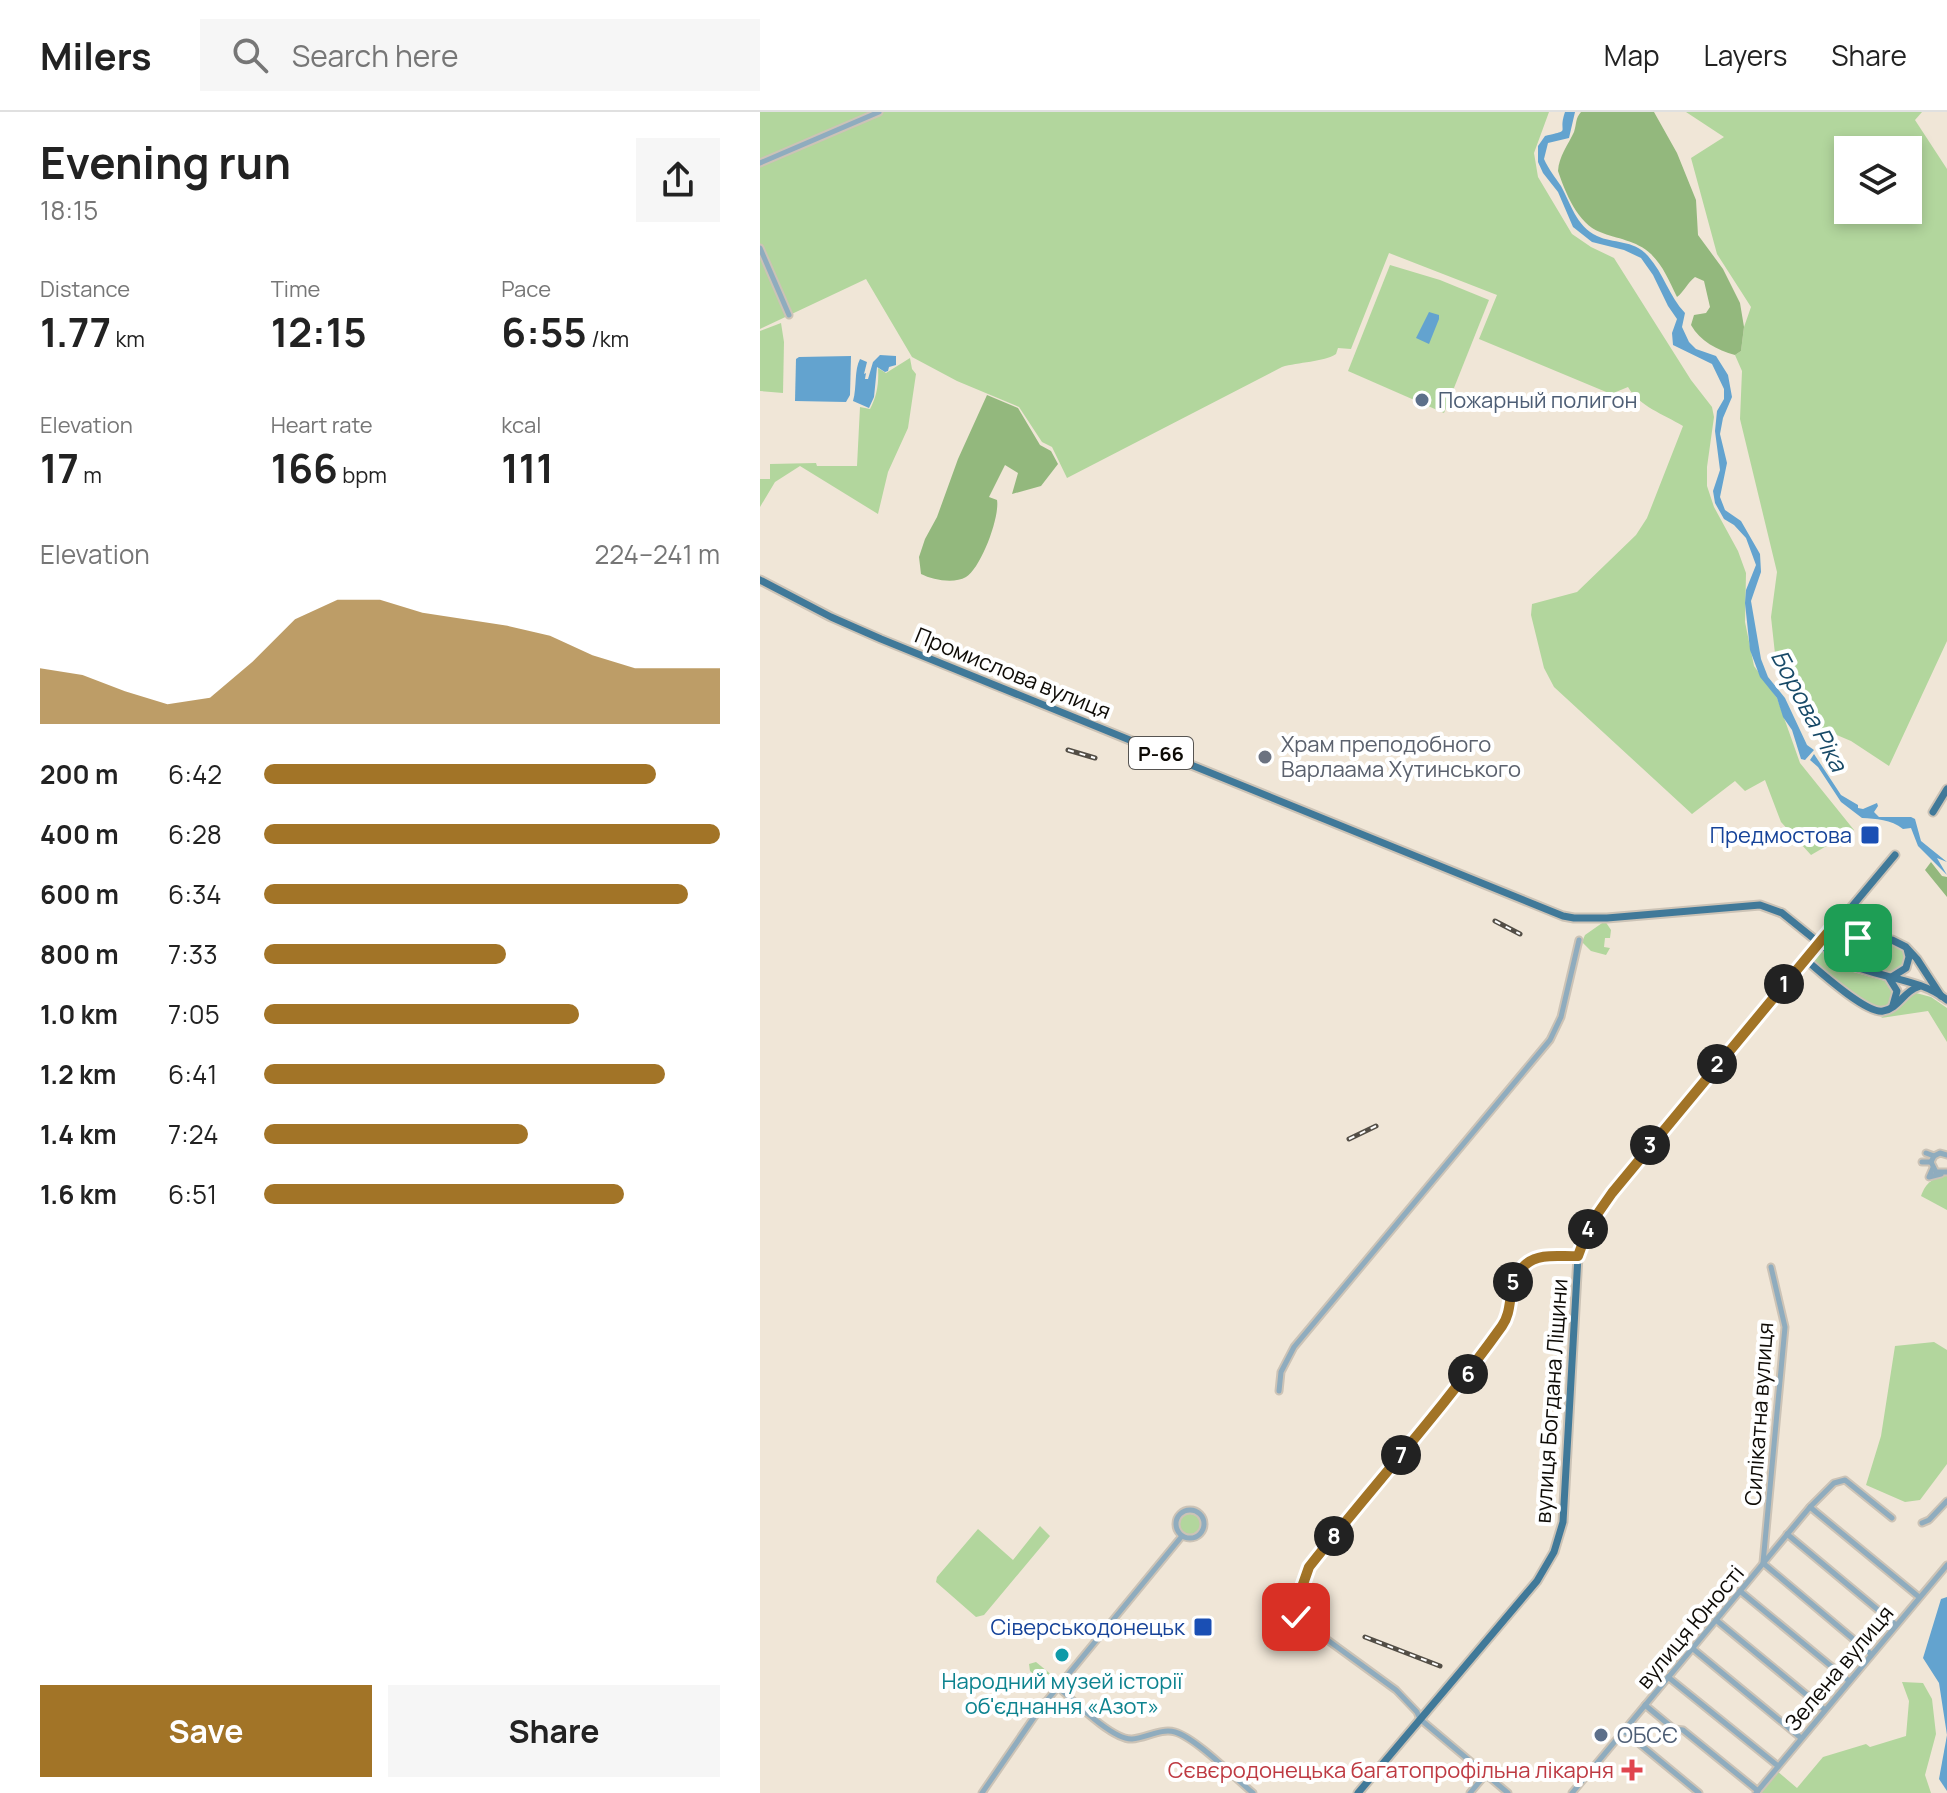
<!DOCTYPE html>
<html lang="en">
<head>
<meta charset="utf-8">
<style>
  :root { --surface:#fff; --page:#f6f6f6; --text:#222; --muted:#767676; --line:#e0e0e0; --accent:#a27427 }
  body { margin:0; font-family:Manrope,sans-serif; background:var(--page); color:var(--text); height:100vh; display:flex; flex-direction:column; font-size:30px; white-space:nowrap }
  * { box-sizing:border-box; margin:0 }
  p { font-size:26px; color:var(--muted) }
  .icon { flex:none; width:44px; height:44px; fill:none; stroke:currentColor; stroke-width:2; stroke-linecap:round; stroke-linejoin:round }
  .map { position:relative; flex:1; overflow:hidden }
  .sheet { display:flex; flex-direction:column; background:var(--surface); width:760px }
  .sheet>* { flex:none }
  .buttons { position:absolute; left:1074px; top:24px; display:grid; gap:16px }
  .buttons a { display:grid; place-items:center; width:88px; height:88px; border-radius:0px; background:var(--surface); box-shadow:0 4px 12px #0003; font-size:40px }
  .pin { position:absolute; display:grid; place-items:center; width:68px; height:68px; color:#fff; margin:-34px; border-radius:16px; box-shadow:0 4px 12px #0006 }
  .km { position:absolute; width:40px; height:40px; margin:-20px; border-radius:50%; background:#222; color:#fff; font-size:22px; line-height:40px; text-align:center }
  .round { display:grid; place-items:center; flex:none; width:84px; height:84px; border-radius:0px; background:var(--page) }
  .overview { display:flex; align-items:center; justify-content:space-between; height:136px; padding:0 40px }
  h1 { font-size:44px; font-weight:700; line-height:60px }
  .stats { display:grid; grid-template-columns:repeat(3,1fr); gap:12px; height:136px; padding:8px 40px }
  .stats div { display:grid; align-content:center }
  .stats b { font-size:40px; font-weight:700 }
  .stats small { font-size:22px; font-weight:400 }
  .stats p { font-size:22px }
  .chart { height:224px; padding:16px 40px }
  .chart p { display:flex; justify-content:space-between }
  .chart svg { width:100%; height:144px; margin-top:8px; fill:var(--accent); opacity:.7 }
  .primary-button { display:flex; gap:16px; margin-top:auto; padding:16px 40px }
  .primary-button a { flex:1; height:92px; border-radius:0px; background:var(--accent); color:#fff; font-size:32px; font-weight:700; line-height:92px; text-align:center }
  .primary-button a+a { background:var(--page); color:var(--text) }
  ul { padding:0 40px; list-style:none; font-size:26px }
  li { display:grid; grid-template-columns:128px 96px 1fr; align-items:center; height:60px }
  li i { height:20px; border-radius:10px; background:var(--accent) }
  header { display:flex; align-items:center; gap:48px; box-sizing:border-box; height:112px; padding:0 40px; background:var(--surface); border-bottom:2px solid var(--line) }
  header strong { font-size:38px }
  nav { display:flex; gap:44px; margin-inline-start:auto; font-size:28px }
  .search { width:560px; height:72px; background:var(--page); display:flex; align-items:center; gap:20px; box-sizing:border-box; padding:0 28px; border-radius:0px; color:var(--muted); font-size:30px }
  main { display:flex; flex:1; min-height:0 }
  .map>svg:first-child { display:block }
</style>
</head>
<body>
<header>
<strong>Milers</strong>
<div class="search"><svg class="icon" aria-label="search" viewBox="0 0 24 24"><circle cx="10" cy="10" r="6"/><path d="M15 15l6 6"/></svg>Search here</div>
<nav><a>Map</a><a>Layers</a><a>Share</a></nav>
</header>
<main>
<section class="sheet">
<div class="overview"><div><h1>Evening run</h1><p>18:15</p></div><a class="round"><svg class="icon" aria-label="share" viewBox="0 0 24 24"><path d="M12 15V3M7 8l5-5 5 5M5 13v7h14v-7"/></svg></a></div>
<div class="stats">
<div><p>Distance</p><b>1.77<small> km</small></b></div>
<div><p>Time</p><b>12:15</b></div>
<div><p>Pace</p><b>6:55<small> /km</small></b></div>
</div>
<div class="stats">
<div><p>Elevation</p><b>17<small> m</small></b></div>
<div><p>Heart rate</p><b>166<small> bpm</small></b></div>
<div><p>kcal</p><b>111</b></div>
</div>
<div class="chart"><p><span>Elevation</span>224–241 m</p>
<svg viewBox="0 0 160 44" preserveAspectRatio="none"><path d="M0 44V27L10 29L20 34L30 38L40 36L50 25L60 12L70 6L80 6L90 10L100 12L110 14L120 17L130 23L140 27L150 27L160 27V44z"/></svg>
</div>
<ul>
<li><b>200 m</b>6:42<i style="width:86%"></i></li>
<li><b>400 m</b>6:28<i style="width:100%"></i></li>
<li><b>600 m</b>6:34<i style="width:93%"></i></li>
<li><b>800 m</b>7:33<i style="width:53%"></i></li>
<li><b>1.0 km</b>7:05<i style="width:69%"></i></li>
<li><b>1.2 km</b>6:41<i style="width:88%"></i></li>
<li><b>1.4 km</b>7:24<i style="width:58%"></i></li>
<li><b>1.6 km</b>6:51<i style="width:79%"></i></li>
</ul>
<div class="primary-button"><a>Save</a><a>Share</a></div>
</section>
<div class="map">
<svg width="1187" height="1681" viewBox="0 0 1187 1681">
  <rect width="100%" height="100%" fill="#f0e6d7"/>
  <g fill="#b2d69d" fill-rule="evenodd">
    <path d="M0,0H789L774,41L778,65L812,122L831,135L854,146L931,268L952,295L954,305L947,355V374L954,395L978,439L986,461L985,510L994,554L1017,586L1040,651L1094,718L1051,743L1021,710L1005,668L985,679L975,669L932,702L794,575L784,556L771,503L772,492L817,480L876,423L887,406L923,314C903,302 879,294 868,275L851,282L719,227L737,183L629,141L591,237L578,236L576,242C564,250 538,250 522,255L307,366L292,335L282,330L259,295L197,269L152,245L106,167L0,217Z"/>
    <path d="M926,0H1162L1155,8L1187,57V529L1129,654L1091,629L1053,613L1016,551L1011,505L1017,460L980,307L982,259L975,243L981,239L984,215L991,195L957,142L931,46L964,25ZM1088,38H1148V98H1088Z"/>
    <polygon points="630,153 680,168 729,188 684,301 588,259"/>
    <polygon points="21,211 24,230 23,281 0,279 0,219"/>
    <path d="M150,246L152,257L156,262L148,316L128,360L118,402L40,354L15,370L0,395V367H10V352L56,351L57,354H97L100,295L110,297C117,284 119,271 118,256L126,261Z"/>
    <polygon points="845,809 851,818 850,826 845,826 844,835 850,836 846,843 831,839 822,830 825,823"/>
    <path d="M1081,825L1128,830L1142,835C1149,848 1140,856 1129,863L1086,849L1063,829L1067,826Z"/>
    <path d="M1058,836L1093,860L1129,870L1134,878C1130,916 1100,889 1083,875C1075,869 1058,859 1055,849C1054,843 1056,841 1058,836Z"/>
    <polygon points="1156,881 1171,885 1187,896 1187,930 1168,899 1121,906"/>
    <path d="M1187,1063V1098L1161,1084C1166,1070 1173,1066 1187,1063Z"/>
    <polygon points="1174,1230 1187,1238 1187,1352 1160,1388 1145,1390 1106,1373 1121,1324 1135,1234"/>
    <circle cx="430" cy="1413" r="11"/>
    <polygon points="280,1414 290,1424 224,1503 216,1505 176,1470 177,1465 218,1417 253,1448"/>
    <polygon points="276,1550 293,1564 290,1571 285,1572 270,1559 269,1552"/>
    <polygon points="1142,1570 1163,1571 1172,1587 1176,1622 1165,1663 1171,1681 999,1681 1017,1659 1037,1676 1063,1645 1106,1632 1110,1635 1146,1624 1149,1589"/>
  </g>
  <g fill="#93b87d">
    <path d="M821,0H894L917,41L936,88L938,123L963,157L980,191L984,215L981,239L975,243C957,238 940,229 931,213L934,203L946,201L950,195L944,169L935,165C927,171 924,180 917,185C909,169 904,155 891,142C876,128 857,127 840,120C818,112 805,80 798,59C799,44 808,33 814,20C817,11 815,7 821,0Z"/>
    <path d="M227,283L258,296L280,333L291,339L298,352L281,374L252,382L258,361L245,353L229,385L237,388C240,405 221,456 206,465C194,472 173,468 161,462L159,445L165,427L177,405L198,347Z"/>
    <polygon points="1171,750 1182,764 1187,765 1187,785 1165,758"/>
  </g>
  <g fill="#63a3cf">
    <path d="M805,0H815L809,26L788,31L784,47C789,58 795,65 801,74C811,92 816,114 837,124C853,132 873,127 888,144C904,162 909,184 925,201L922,215L929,230L936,237L956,244L968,263L972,285L963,306L960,322L967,351L960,385L965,398L981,409L1000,442L1001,460L991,489L1001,547L1008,565L1025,586L1047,633L1054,638L1045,648L1041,647L1032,618L1023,605L1017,586L1000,565L990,538L985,491L986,478L996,453L986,426L974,413L964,407L955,391L953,379L960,358L955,319L957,299L964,287V277L952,252L913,233L912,221L917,207L908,194L893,163L881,146L864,138L832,130L813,115L798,80L783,61L778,50V34L785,24C813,17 797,23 805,0Z"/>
    <polygon points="669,200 679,203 679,207 669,232 656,226"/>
    <path d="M120,243L136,244V253L129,255L128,259L125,260L117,255L114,285L109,296L93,289C97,275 94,258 100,247L107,250L104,262L106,261L105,267H108L113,250Z"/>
    <polygon points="91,244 90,283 86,290 35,289 36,247 39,245"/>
    <path d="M1054,642L1081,683L1098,693V696L1103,697L1117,691L1118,694L1114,700L1119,705H1151L1155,707L1161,729L1187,750L1177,746L1187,763L1158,734L1151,716L1143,717C1131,707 1116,707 1102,706L1081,690L1058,655L1050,648Z"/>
    <polygon points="1187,1485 1187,1623 1179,1571 1163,1546 1181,1487"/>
    <polygon points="1187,1623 1187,1679 1179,1667"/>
  </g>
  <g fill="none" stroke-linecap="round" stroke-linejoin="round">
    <g stroke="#ccc3b6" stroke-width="9">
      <g id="minor">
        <polyline points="0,51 119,0"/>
        <polyline points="0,136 29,203"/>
        <polyline points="1166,1041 1174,1044"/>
        <polyline points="1162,1050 1171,1050"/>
        <polyline points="1171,1050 1176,1060 1187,1060"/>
        <polyline points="1171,1050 1174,1044 1180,1041 1187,1043"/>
        <polyline points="1173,1056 1169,1065 1181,1062"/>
        <polyline points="1011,1155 1025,1215 1003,1451 1111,1542"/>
        <polyline points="519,1279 521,1260 534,1235 790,928 801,905 819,828"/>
        <polyline points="1050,1395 1159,1485"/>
        <circle cx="430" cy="1412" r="14"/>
        <polyline points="1162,1411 1169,1408 1187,1389"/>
        <polyline points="1027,1422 1136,1513"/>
        <polyline points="980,1479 1089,1569"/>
        <polyline points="956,1508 1065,1598"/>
        <polyline points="932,1536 1041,1626"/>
        <polyline points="908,1565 1018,1654"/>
        <path d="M297,1574C313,1588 352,1628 372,1627C386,1626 401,1616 415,1620C436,1626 475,1666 493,1681"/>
        <polyline points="885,1593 914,1617 923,1618 998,1679"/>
        <polyline points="864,1619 939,1681"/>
        <polyline points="222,1681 279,1598 422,1424"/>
        <polyline points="710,1681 726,1662"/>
        <path d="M748,1681L660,1607L657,1600L636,1578L536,1505L542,1475L549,1455C611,1376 680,1301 738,1219C753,1199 745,1171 765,1153C779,1140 801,1145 818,1144"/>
        <polyline points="812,1681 1050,1395 1074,1371 1085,1368 1132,1406"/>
        <polyline points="996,1681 1187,1453"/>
      </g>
    </g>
    <g stroke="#ccc3b6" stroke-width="11">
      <g id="major">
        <polyline points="0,468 71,505 121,527 803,804 814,806 847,806 1000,793 1022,801"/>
        <polyline points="1173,700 1187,677"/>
        <polyline points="1074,813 1093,825 1132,828 1146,835 1157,847 1181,884"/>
        <path d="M1074,843C1107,867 1156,863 1187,888"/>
        <path d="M1045,847C1059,859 1106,902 1123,899C1138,897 1144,879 1158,875"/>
        <polyline points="1129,866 1137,879 1133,893"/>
        <polyline points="1130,866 1146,856 1149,845 1147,837"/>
        <polyline points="598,1681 777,1469 794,1440 803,1410 818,1144 829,1114 852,1081 1135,743"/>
      </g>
    </g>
    <use href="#minor" stroke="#8facbe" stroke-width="5"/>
    <use href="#major" stroke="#407999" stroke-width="7"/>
    <g stroke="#534e46" stroke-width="5">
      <g id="rail">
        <polyline points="308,638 335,646"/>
        <polyline points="735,809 760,822"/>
        <polyline points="589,1027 616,1014"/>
        <polyline points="605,1525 680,1554"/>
      </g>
    </g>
    <use href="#rail" stroke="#fff" stroke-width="2" stroke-dasharray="6" stroke-linecap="butt"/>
    <g stroke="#ccc3b6" stroke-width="11" stroke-linecap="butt">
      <polyline id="major-bridge" points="1022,801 1074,843"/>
    </g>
    <use href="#major-bridge" stroke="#407999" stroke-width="7"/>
  </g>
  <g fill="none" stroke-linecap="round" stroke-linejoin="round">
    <g stroke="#fff" stroke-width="16">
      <path id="route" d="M536,1505L542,1475L549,1455C613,1374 682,1298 742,1214C755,1196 745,1171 765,1153C779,1140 801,1145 818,1144L829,1114L852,1081L1074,813L1098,826"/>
    </g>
    <use href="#route" stroke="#a27427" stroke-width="10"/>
  </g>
  <g fill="#5c6f8a" stroke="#fff" stroke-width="3">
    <circle cx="662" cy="288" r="8"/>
    <circle cx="841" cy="1623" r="8"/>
  </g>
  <circle fill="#6b7280" stroke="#fff" stroke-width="3" cx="505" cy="645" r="8"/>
  <g fill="#1a4fb4" stroke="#fff" stroke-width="3">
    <rect x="1100" y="713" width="20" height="20" rx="4"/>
    <rect x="433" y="1505" width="20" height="20" rx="4"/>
  </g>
  <circle fill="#0f9aa8" stroke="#fff" stroke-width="3" cx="302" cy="1543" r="8"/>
  <path fill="#e0444e" stroke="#fff" stroke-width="3" d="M868 1646h8v8h8v8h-8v8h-8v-8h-8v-8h8z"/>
  <g text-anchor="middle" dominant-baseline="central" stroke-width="8" stroke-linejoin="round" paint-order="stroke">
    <rect fill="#fff" stroke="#565451" stroke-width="2" x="369" y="625" width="64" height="32" rx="6"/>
    <g font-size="20" font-weight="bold" fill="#0e0b06">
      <text x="401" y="641">Р-66</text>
    </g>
    <g font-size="22" fill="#4e5e75" stroke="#fff" text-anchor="start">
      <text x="678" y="288">Пожарный полигон</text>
      <text x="857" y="1623">ОБСЄ</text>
    </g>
    <g font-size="22" fill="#0e0b06" stroke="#fff">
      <text transform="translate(253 561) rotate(22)">Промислова вулиця</text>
      <text transform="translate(791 1289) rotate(-86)">вулиця Богдана Ліщини</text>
      <text transform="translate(999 1302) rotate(-86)">Силікатна вулиця</text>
      <text transform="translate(930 1515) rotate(-50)">вулиця Юності</text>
      <text transform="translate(1079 1556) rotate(-50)">Зелена вулиця</text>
    </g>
    <g font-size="22" fill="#5b616d" stroke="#fff" text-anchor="start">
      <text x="521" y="632">Храм преподобного<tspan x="521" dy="25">Варлаама Хутинського</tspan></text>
    </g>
    <g font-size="22" fill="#164399" stroke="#fff" text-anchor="end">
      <text x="1092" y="723">Предмостова</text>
      <text x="425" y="1515">Сіверськодонецьк</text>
    </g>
    <g font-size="22" fill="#0d838f" stroke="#fff">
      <text x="302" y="1569">Народний музей історії<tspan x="302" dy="25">об'єднання «Азот»</tspan></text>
    </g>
    <g font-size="22" fill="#be3a42" stroke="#fff" text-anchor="end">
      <text x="854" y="1658">Сєвєродонецька багатопрофільна лікарня</text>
    </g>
    <g font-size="24" font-style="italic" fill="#184a68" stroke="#fff">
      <text transform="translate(1050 598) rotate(62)">Борова Ріка</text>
    </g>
  </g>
</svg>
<div class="buttons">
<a><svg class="icon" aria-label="layers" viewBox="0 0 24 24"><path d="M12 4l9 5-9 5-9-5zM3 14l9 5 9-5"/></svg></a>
</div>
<div class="pin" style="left:1098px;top:826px;background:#1e9e55"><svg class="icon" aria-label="arrive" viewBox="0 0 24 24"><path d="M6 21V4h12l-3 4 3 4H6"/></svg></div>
<div class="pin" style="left:536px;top:1505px;background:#d93025"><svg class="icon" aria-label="check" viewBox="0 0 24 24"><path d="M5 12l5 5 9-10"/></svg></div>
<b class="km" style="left:1024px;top:872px">1</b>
<b class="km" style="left:957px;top:952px">2</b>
<b class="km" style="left:890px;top:1033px">3</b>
<b class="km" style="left:828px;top:1117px">4</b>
<b class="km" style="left:753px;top:1170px">5</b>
<b class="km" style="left:708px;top:1262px">6</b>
<b class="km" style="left:641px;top:1343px">7</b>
<b class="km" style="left:574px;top:1424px">8</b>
</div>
</main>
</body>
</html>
